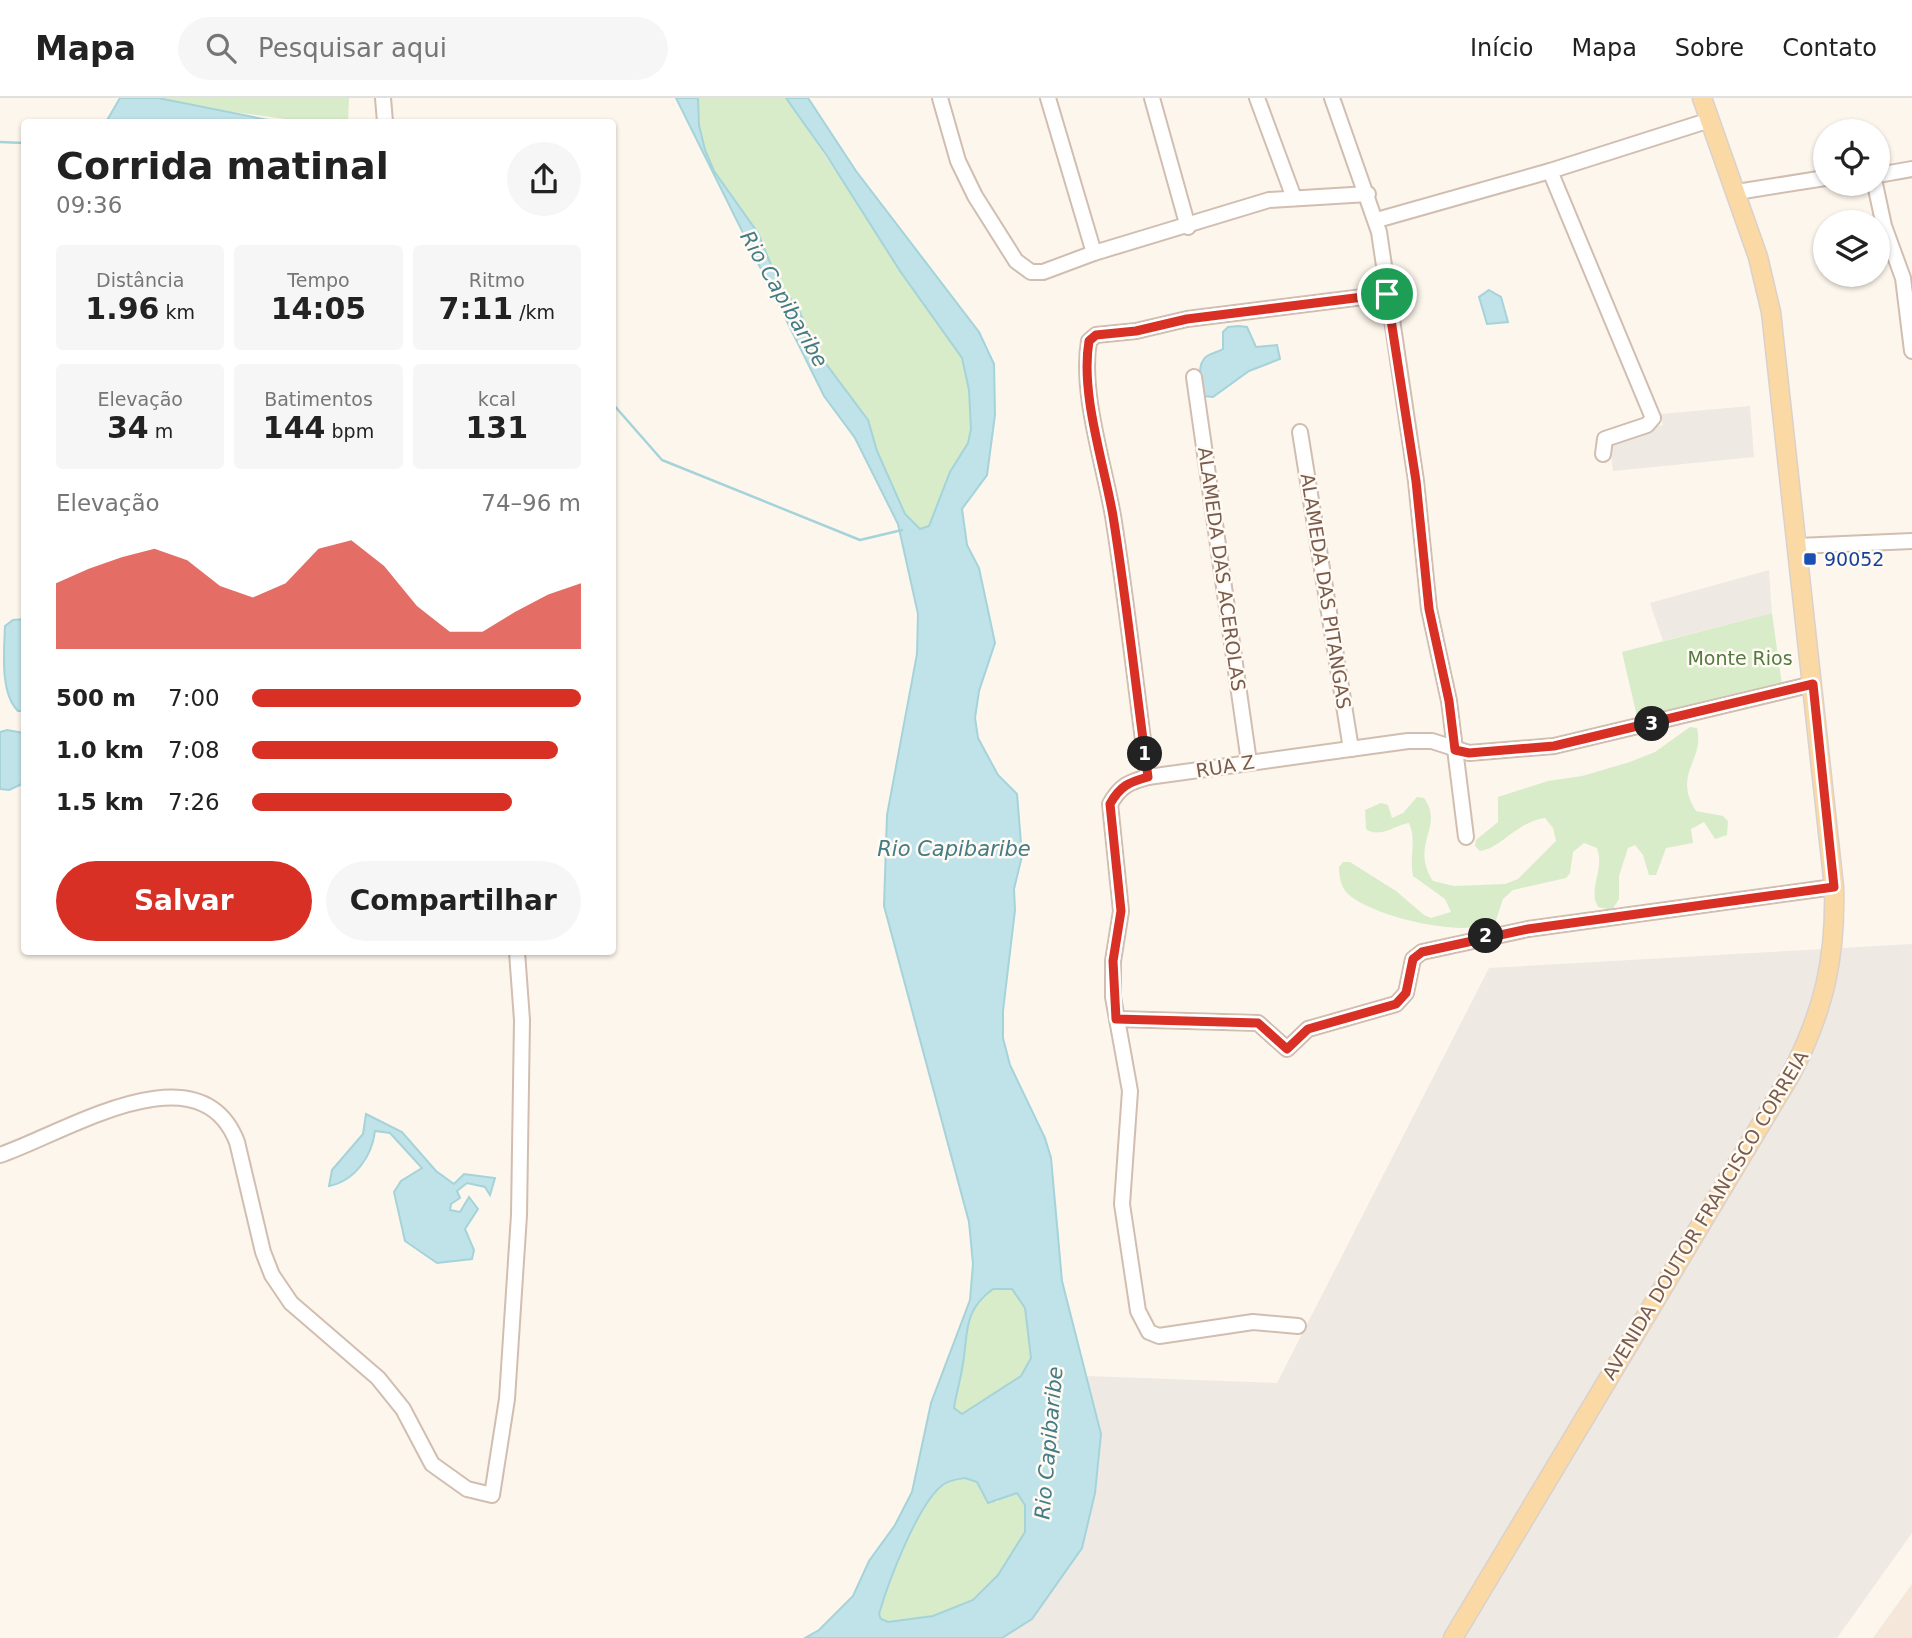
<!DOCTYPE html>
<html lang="pt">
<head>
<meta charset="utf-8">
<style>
  :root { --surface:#fff; --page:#f6f6f6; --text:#222; --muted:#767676; --line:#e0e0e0; --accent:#d93025 }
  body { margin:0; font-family:"DejaVu Sans",sans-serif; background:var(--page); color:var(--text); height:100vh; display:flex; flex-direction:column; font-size:26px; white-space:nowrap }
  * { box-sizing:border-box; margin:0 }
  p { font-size:23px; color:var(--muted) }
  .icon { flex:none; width:38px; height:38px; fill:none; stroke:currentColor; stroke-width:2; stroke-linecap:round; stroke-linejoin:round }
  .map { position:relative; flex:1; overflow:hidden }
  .side { position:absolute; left:21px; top:21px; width:595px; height:836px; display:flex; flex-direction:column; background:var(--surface); border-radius:7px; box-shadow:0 2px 5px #0004 }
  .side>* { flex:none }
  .fabs { position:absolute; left:1813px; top:21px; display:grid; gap:14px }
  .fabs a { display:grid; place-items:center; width:77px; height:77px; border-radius:50%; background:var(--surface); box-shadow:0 2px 5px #0004; font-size:35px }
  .pin { position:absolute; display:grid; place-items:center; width:60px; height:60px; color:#fff; margin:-30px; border:4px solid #fff; border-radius:50%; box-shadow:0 2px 7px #0007 }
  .km { position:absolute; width:35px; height:35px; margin:-18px; border-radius:50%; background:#222; color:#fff; font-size:19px; line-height:35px; text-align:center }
  .round { display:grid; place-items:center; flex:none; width:74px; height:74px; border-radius:37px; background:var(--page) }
  .headline { display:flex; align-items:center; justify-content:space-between; height:119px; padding:0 35px }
  h1 { font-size:38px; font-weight:700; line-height:52px }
  .metrics { display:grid; grid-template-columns:repeat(3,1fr); gap:10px; height:119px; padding:7px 35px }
  .metrics div { display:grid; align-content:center; border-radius:7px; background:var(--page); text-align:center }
  .metrics b { font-size:30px; font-weight:700 }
  .metrics small { font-size:19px; font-weight:400 }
  .metrics p { font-size:19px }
  .chart { height:196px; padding:14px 35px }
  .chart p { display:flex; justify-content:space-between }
  .chart svg { width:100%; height:126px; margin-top:7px; fill:var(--accent); opacity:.7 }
  .action { display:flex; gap:14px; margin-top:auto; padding:14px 35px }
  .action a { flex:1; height:80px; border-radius:42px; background:var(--accent); color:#fff; font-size:28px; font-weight:700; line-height:80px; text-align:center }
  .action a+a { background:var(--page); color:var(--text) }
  ul { padding:0 35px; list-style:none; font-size:23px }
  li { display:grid; grid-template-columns:112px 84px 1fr; align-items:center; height:52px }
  li i { height:18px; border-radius:9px; background:var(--accent) }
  header { display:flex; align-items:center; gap:42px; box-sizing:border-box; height:98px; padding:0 35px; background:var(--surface); border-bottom:2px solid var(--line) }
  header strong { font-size:33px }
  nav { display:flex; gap:38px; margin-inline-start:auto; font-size:24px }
  .search { width:490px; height:63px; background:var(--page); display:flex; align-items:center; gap:18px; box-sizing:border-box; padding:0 24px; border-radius:38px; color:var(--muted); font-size:26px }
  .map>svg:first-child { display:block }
</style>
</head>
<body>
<header>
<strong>Mapa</strong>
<div class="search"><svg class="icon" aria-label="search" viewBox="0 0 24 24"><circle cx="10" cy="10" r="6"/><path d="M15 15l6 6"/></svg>Pesquisar aqui</div>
<nav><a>Início</a><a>Mapa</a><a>Sobre</a><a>Contato</a></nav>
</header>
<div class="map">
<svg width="1912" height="1540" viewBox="0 0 1912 1540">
  <rect width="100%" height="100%" fill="#fdf6ec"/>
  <polygon fill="#f5e8da" points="1912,1486 1912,1540 1873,1540"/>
  <g fill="#efe9e4">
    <polygon points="1750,308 1754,359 1613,373 1609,340 1663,327 1661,316"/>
    <polygon points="1769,472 1772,515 1663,543 1650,505"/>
    <polygon points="1912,846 1912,1435 1837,1540 1002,1540 1032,1521 1082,1450 1099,1368 1101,1336 1087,1278 1277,1285 1489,870"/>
  </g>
  <g fill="#d8ecc9">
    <polygon points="122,0 349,0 348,24 310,24"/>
    <polygon points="698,0 786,0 962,260 969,292 971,331 968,345 950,374 929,428 920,431 905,417 877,353 868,321 815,251 799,212 778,184 758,135 714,73 705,52 699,27"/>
    <polygon points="1772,515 1782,587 1638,623 1622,554"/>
    <path d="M1690,629L1697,630C1705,663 1672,675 1696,713L1723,718L1728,723L1727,737L1715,741L1704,724L1691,731L1693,745L1666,750L1656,777H1649L1643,757L1635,747L1628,750L1619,778V801L1612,812L1598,809L1595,802C1592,784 1604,770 1597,750L1584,745L1573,754L1570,775L1566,780L1513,792L1503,801L1496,822C1471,843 1369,818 1347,795C1341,789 1339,778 1339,769L1343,764H1350L1396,793L1424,817L1431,820L1451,814L1445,801L1413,778C1409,758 1417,744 1409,725C1395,727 1380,741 1366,731L1365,712L1381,705L1388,707L1392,720L1403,715L1417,699L1424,700C1445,729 1409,746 1433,783L1454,788L1505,786L1518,781L1556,743L1553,730L1545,720C1516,724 1502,750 1480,753L1475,748L1476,742L1498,724V699L1548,683L1582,678L1630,664L1655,654Z"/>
    <path d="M993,1191H1012L1025,1210L1031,1260L1021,1278L962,1316L954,1310C956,1297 960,1284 962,1271C969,1237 961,1214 993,1191Z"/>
    <path d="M965,1380L977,1384L982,1396L997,1404L1005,1397L1017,1395L1025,1407V1434L998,1477L973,1502L933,1518L888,1524L881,1521L879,1516C889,1485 917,1404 944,1386C950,1382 958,1381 965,1380Z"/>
  </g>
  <g fill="#bfe3e8" stroke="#a5d3da" stroke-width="2" fill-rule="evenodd">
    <polygon points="120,0 158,0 278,24 106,24"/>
    <path d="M676,0H698L699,27L705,52L714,73L758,135L778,184L799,212L815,251L868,322L877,353L905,416L920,431L929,428L950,374L968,345L971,331L969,292L962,260L900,173L827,58L786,0H808L856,73L979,234L994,266L995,317L987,377L962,411L967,447L979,470L995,545L979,593L975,620L978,640L998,677L1017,696L1022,758L1014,791L1015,812L1003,913V940L1010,967L1045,1040L1051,1060L1062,1183L1101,1336L1095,1395L1082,1450L1032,1521L1002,1540H805L819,1532L853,1498L869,1463L895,1427L912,1394L931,1305L970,1202L973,1166L969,1124L884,808L887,717L917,556L918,516L898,426L855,340L824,298ZM993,1191H1012L1025,1210L1031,1260L1021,1278L962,1316L954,1310C956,1296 960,1284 962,1271C969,1237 961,1214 993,1191ZM965,1380L977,1384L988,1405L1017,1395L1025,1407V1434L998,1477L973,1502L933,1518L888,1524L881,1521L879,1516C888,1485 918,1404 944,1386C950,1382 958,1381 965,1380Z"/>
    <polygon points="1489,192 1501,199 1508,224 1487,226 1479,199"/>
    <path d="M1239,228L1247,229L1256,249L1277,247L1280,261L1249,273L1213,299L1204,298C1200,290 1196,265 1207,258C1212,255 1218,254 1223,251V234L1228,229Z"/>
    <path d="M24,521V613H18C0,595 4,555 5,528L13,522Z"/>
    <polygon points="7,632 24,635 24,685 9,692 0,691 0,634"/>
    <path d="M366,1016L402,1034L436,1073L454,1086L464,1076L495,1080L490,1097L485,1089L467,1085L457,1093L460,1100L451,1106L450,1112L460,1114L469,1099L478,1111L465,1131L474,1152L472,1161L437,1165L405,1143L394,1094L401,1083L422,1070L390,1035L375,1033C372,1058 355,1083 329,1088L332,1072L363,1036Z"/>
  </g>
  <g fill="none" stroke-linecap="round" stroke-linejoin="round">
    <g stroke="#a5d3da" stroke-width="2.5">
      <polyline points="0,44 24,45"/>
      <polyline points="612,305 662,362 860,442 902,432"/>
    </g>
    <g stroke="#d1beb0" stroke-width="18">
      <g id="minor">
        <polyline points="383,0 385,24"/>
        <polyline points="940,0 958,63 975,98 1016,163 1031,174 1043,174 1094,155 1269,102 1368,96"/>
        <polyline points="1048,0 1094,155"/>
        <polyline points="1152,0 1188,129"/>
        <polyline points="1257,0 1294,100"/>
        <polyline points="1332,0 1379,134 1416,383 1429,511 1449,603 1466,739"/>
        <polyline points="1550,73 1653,320 1647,327 1605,341 1603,356"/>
        <polyline points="1878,77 1912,71"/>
        <polyline points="1875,86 1884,128 1903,180 1912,253"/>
        <polyline points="1737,94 1825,80"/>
        <polyline points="1377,122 1550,73 1710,22"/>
        <polyline points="1194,279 1249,664"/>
        <polyline points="1300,334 1351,651"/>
        <polyline points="1798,448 1912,443"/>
        <path d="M1148,679C1136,592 1127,505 1113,418C1104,366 1080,295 1089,243L1096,237L1136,233L1187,221L1387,196"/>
        <polyline points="1117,921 1258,925 1287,951 1308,931 1396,906 1406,895 1413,861 1422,854 1528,831 1834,789"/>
        <path d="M0,1057C63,1036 199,947 237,1044L263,1154L272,1177L291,1205L378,1280L403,1311L432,1366L467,1391L492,1397L507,1301L519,1117L522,922L517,854"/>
        <path d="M1298,1228L1253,1224L1159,1238L1149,1234L1138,1213L1122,1106L1130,993L1113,899V863L1121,813L1110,706C1120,688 1129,684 1148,679L1408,643H1432L1469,655L1554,648L1813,586"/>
      </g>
    </g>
    <g stroke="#dad1cd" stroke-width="21">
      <path id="major" d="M1453,1540L1791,976C1824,913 1836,860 1834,789L1771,214L1758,159L1702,0"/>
    </g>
    <use href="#minor" stroke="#fff" stroke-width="14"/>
    <use href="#major" stroke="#fbd9a5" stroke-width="18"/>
  </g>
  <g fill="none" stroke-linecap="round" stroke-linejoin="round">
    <g stroke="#fff" stroke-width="14">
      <path id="route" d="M1387,196L1416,383L1429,511L1449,603L1455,652L1469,655L1554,648L1813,586L1834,789L1528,831L1422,854L1413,861L1406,895L1396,906L1308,931L1287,951L1258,925L1116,921L1113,863L1121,813L1110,706C1120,688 1129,684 1148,679C1136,592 1127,505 1113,418C1104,365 1080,296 1089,243L1096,237L1136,233L1187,221Z"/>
    </g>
    <use href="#route" stroke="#d93025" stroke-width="9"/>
  </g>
  <rect fill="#1a4fb4" stroke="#fffaf3" stroke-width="2.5" x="1803" y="454" width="14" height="14" rx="3.5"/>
  <g text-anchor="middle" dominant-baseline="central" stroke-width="5" stroke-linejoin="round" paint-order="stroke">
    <g font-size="19" fill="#164399" stroke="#fffaf3" text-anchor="start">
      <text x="1824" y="461">90052</text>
    </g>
    <g font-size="19" fill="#7a5c4d" stroke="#fffaf3">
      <text transform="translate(1222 471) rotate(82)">ALAMEDA DAS ACEROLAS</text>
      <text transform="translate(1326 493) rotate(81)">ALAMEDA DAS PITANGAS</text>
      <text transform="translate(1225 668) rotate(-9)">RUA Z</text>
      <text transform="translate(1705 1117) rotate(-59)">AVENIDA DOUTOR FRANCISCO CORREIA</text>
    </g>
    <g font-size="19" fill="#537a41" stroke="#fffaf3">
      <text x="1740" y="560">Monte Rios</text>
    </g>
    <g font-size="21" font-style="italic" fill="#437c86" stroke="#fffaf3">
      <text transform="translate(784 201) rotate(60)">Rio Capibaribe</text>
      <text x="954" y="751">Rio Capibaribe</text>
      <text transform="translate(1049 1345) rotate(-85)">Rio Capibaribe</text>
    </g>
  </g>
</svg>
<div class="fabs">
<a><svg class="icon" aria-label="locate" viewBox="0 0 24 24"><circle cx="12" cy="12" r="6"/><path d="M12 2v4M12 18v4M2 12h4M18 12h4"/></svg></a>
<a><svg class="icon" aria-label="layers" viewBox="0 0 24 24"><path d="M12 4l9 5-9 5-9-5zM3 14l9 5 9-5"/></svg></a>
</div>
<div class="pin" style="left:1387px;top:196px;background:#1e9e55"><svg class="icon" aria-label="arrive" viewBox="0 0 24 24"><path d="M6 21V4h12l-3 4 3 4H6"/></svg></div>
<b class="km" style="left:1145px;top:656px">1</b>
<b class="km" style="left:1486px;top:838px">2</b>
<b class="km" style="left:1652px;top:626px">3</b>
<section class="side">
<div class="headline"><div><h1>Corrida matinal</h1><p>09:36</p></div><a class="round"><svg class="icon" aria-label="share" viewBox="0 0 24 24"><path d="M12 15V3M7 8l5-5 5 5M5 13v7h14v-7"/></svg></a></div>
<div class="metrics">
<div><p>Distância</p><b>1.96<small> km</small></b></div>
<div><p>Tempo</p><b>14:05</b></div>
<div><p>Ritmo</p><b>7:11<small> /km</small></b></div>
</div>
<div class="metrics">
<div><p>Elevação</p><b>34<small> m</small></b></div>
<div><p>Batimentos</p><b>144<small> bpm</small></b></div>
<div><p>kcal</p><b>131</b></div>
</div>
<div class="chart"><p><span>Elevação</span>74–96 m</p>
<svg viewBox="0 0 160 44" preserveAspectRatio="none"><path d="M0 44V21L10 16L20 12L30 9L40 13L50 22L60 26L70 21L80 9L90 6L100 15L110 29L120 38L130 38L140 31L150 25L160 21V44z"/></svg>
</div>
<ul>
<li><b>500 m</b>7:00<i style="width:100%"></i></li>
<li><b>1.0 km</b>7:08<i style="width:93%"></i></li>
<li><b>1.5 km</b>7:26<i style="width:79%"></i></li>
</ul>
<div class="action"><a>Salvar</a><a>Compartilhar</a></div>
</section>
</div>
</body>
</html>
